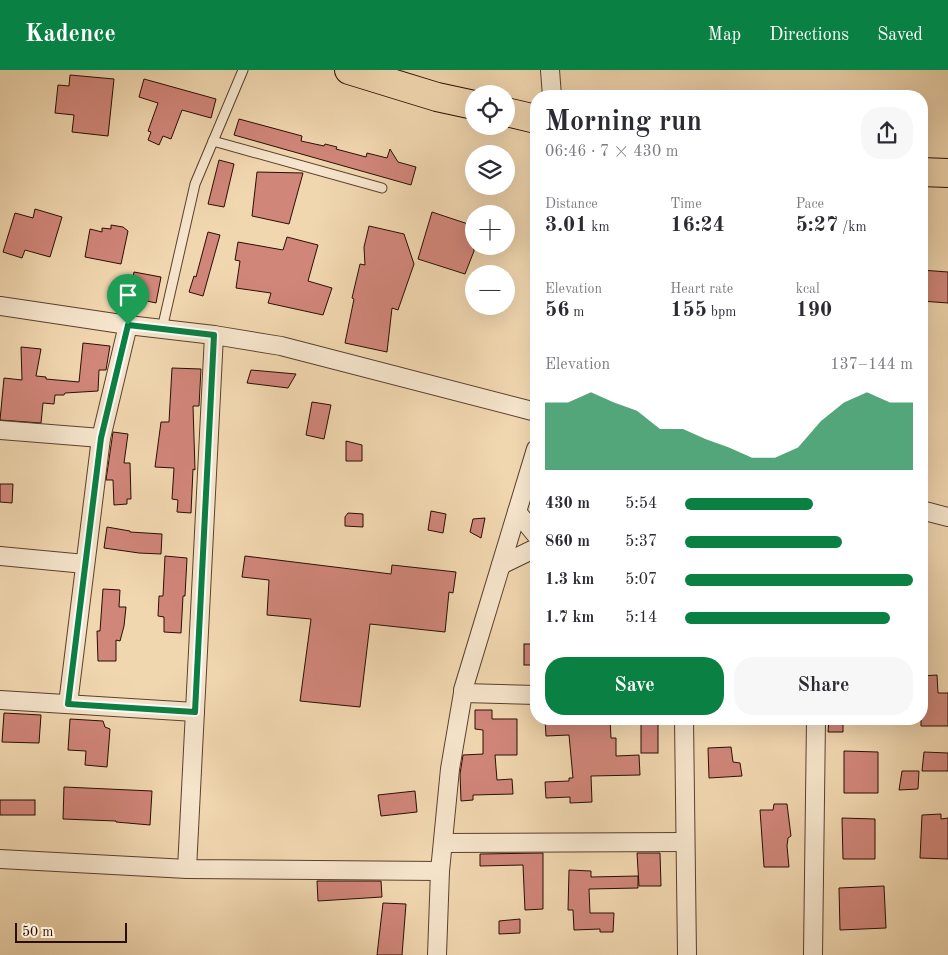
<!DOCTYPE html>
<html lang="en">
<head>
<meta charset="utf-8">
<style>
  :root { --surface:#fff; --page:#f7f7f7; --text:#2b2b33; --muted:#7c7c81; --accent:#0b8043 }
  body { margin:0; font-family:"Old Standard TT",serif; background:var(--page); color:var(--text); height:100vh; display:flex; flex-direction:column; font-size:19px; white-space:nowrap }
  * { box-sizing:border-box; margin:0 }
  p { font-size:16px; color:var(--muted) }
  .icon { flex:none; width:28px; height:28px; fill:none; stroke:currentColor; stroke-width:2; stroke-linecap:round; stroke-linejoin:round }
  .map { position:relative; flex:1; overflow:hidden }
  .sheet { position:absolute; left:530px; top:20px; width:398px; height:635px; display:flex; flex-direction:column; background:var(--surface); border-radius:20px; box-shadow:0 5px 20px #0002 }
  .sheet>* { flex:none }
  .tools { position:absolute; left:465px; top:15px; display:grid; gap:10px }
  .tools a { display:grid; place-items:center; width:50px; height:50px; border-radius:50%; background:var(--surface); box-shadow:0 5px 20px #0002; font-size:25px }
  .scale { position:absolute; left:15px; bottom:12px; width:112px; box-sizing:border-box; padding-left:5px; border:2px solid #280e02; border-top:0; font-size:14px; line-height:18px; white-space:nowrap; color:#280e02; -webkit-text-stroke:4px #f6e5cc; paint-order:stroke }
  .pin { position:absolute; display:grid; place-items:center; width:42px; height:42px; color:#fff; margin:-51px -21px; border-radius:50% 50% 50% 0; rotate:-45deg; box-shadow:0 0 5px #0007 }
  .pin .icon { rotate:45deg }
  .round { display:grid; place-items:center; flex:none; width:52px; height:52px; border-radius:20px; background:var(--page) }
  .head { display:flex; align-items:center; justify-content:space-between; height:85px; padding:0 15px }
  h1 { font-size:28px; font-weight:700; line-height:38px }
  .figures { display:grid; grid-template-columns:repeat(3,1fr); gap:8px; height:85px; padding:5px 15px }
  .figures div { display:grid; align-content:center }
  .figures b { font-size:21px; font-weight:700 }
  .figures small { font-size:14px; font-weight:400 }
  .figures p { font-size:14px }
  .chart { height:140px; padding:10px 15px }
  .chart p { display:flex; justify-content:space-between }
  .chart svg { width:100%; height:90px; margin-top:5px; fill:var(--accent); opacity:.7 }
  .button { display:flex; gap:10px; margin-top:auto; padding:10px 15px }
  .button a { flex:1; height:58px; border-radius:20px; background:var(--accent); color:#fff; font-size:20px; font-weight:700; line-height:58px; text-align:center }
  .button a+a { background:var(--page); color:var(--text) }
  ul { padding:0 15px; list-style:none; font-size:16px }
  li { display:grid; grid-template-columns:80px 60px 1fr; align-items:center; height:38px }
  li i { height:12px; border-radius:6px; background:var(--accent) }
  header { display:flex; align-items:center; gap:30px; box-sizing:border-box; height:70px; padding:0 25px; background:var(--accent); color:#fff }
  header strong { font-size:24px }
  nav { display:flex; gap:28px; margin-inline-start:auto; font-size:18px }
  .map>svg:first-child { display:block }
</style>
</head>
<body>
<header>
<strong>Kadence</strong>
<nav><a>Map</a><a>Directions</a><a>Saved</a></nav>
</header>
<div class="map">
<svg width="948" height="885" viewBox="0 0 948 885">
  <rect width="100%" height="100%" fill="#f1d7b0"/>
  <filter id="stains"><feTurbulence type="fractalNoise" baseFrequency=".004" numOctaves="4"/><feColorMatrix values="0 0 0 0 .2 0 0 0 0 .09 0 0 0 0 .02 0 0 0 .5 -.17"/></filter>
  <radialGradient id="worn" r=".72"><stop offset=".6" stop-color="#630" stop-opacity="0"/><stop offset="1" stop-color="#630" stop-opacity=".3"/></radialGradient>
  <g fill="#d1867a" stroke="#280e02">
    <polygon points="70,5 114,9 108,66 72,62 74,45 55,43 58,15 69,16"/>
    <polygon points="144,9 216,29 211,48 182,40 171,69 163,66 159,75 148,70 151,62 148,61 158,33 139,27"/>
    <polygon points="239,49 302,66 301,71 324,76 325,74 337,77 336,79 366,87 367,83 387,88 390,79 398,92 416,97 411,115 234,65"/>
    <polygon points="219,90 234,94 224,137 208,134"/>
    <polygon points="257,102 303,103 289,154 252,146"/>
    <polygon points="35,139 62,147 50,187 25,180 22,188 3,182 15,143 33,148"/>
    <polygon points="432,142 474,156 474,181 465,204 418,189"/>
    <polygon points="111,155 123,157 128,161 121,194 85,187 90,159 102,162 102,158 111,159"/>
    <polygon points="369,156 404,164 414,194 398,240 392,238 387,282 345,273 354,229 352,228 360,194 365,195 364,177"/>
    <polygon points="208,162 220,165 203,226 189,222 194,206 196,207"/>
    <polygon points="287,167 318,175 308,211 332,218 323,245 268,233 271,223 236,218 240,191 235,190 238,172 283,180"/>
    <polygon points="921,200 948,202 948,233 921,231"/>
    <polygon points="134,202 161,207 156,233 129,227"/>
    <polygon points="83,273 110,276 106,300 99,300 98,321 65,323 64,325 55,325 54,334 43,333 41,353 0,350 4,308 22,310 21,277 41,279 36,306 46,307 46,309 79,312"/>
    <polygon points="172,298 201,299 199,336 193,336 195,400 193,399 191,443 177,442 178,430 172,429 174,398 155,397 161,352 169,352"/>
    <polygon points="251,300 296,304 288,318 247,313"/>
    <polygon points="312,332 331,335 324,369 306,365"/>
    <polygon points="113,362 128,364 124,393 130,393 131,429 127,429 127,434 114,435 113,410 106,410"/>
    <polygon points="346,371 362,375 362,391 346,391"/>
    <polygon points="0,414 13,414 12,433 0,432"/>
    <polygon points="431,441 446,444 443,463 428,460"/>
    <polygon points="348,443 363,444 363,457 345,456 345,447"/>
    <polygon points="485,448 481,468 470,462 473,449"/>
    <polygon points="107,457 130,461 130,462 162,464 161,484 139,483 104,478"/>
    <polygon points="165,486 187,488 185,526 183,526 181,563 164,562 164,547 158,546 159,526 163,526"/>
    <polygon points="245,486 391,504 392,495 456,502 453,523 449,522 445,562 370,554 360,637 300,631 311,549 267,545 269,510 242,507"/>
    <polygon points="103,519 120,520 119,537 126,537 124,556 120,571 116,570 116,591 98,591 97,561 100,561"/>
    <rect x="524" y="574" width="12" height="21"/>
    <polygon points="937,605 938,623 948,623 948,656 921,656 921,606"/>
    <polygon points="475,640 492,640 492,649 517,649 517,685 495,685 497,710 512,709 513,724 473,725 473,730 461,731 460,704 463,685 483,684 483,660 475,659"/>
    <polygon points="4,643 41,645 39,673 2,672"/>
    <polygon points="70,649 103,651 105,657 110,659 107,697 85,695 86,681 68,680"/>
    <polygon points="545,649 610,649 611,668 616,668 616,686 639,685 640,705 591,706 592,732 570,733 570,727 546,728 545,712 569,711 569,708 573,708 569,665 546,666"/>
    <rect x="641" y="649" width="17" height="34"/>
    <polygon points="829,649 843,649 843,662 828,662"/>
    <polygon points="731,677 733,692 740,693 742,706 709,708 708,678"/>
    <polygon points="844,681 878,682 878,723 844,723"/>
    <polygon points="924,682 948,683 948,701 922,701"/>
    <polygon points="902,701 919,701 918,719 899,720"/>
    <polygon points="64,717 152,721 150,755 116,752 116,751 63,749"/>
    <polygon points="415,721 417,742 381,746 378,725"/>
    <rect x="0" y="730" width="35" height="15"/>
    <polygon points="774,734 787,734 791,766 788,768 787,776 789,797 764,797 760,740 773,740"/>
    <polygon points="941,744 941,749 948,748 948,789 920,788 922,745"/>
    <polygon points="842,748 875,749 875,789 843,789"/>
    <polygon points="543,783 543,839 525,840 523,795 480,796 480,784"/>
    <polygon points="637,783 660,783 661,816 639,816"/>
    <polygon points="569,800 591,801 591,807 638,806 638,818 589,819 590,843 614,843 613,862 600,862 600,859 574,860 573,840 568,840"/>
    <polygon points="317,811 381,811 382,827 318,831"/>
    <polygon points="884,816 886,858 840,860 839,818"/>
    <polygon points="383,833 406,834 402,885 377,885"/>
    <polygon points="520,849 520,863 499,864 499,851"/>
  </g>
  <g fill="none" stroke-linecap="round" stroke-linejoin="round">
    <g stroke="#5a402e" stroke-width="11">
      <g id="lane">
        <polyline points="213,71 382,118"/>
        <polyline points="162,259 195,114 243,0"/>
      </g>
    </g>
    <g stroke="#5a402e" stroke-width="20">
      <g id="street">
        <polyline points="550,0 552,26"/>
        <polyline points="0,236 128,255 214,265 281,276 536,342"/>
        <polyline points="0,360 101,368"/>
        <polyline points="921,440 948,447"/>
        <polyline points="517,442 536,465"/>
        <polyline points="0,486 85,494"/>
        <polyline points="501,495 536,478"/>
        <polyline points="463,623 536,625"/>
        <polyline points="0,630 195,642"/>
        <polyline points="68,634 101,368 128,255"/>
        <polyline points="684,649 687,885"/>
        <polyline points="443,773 684,772"/>
        <polyline points="0,789 187,799 440,801"/>
        <polyline points="187,799 214,265"/>
        <polyline points="437,885 440,801 450,699 463,623 463,620 536,379"/>
        <polyline points="813,885 816,649"/>
      </g>
    </g>
    <g stroke="#280e02" stroke-width="30">
      <g id="primary">
        <polyline points="349,0 437,27 474,35"/>
        <polyline points="506,42 536,49"/>
        <polyline points="921,102 948,103"/>
      </g>
    </g>
    <use href="#lane" stroke="#f6e5cc" stroke-width="9"/>
    <use href="#street" stroke="#f6e5cc" stroke-width="18"/>
    <use href="#primary" stroke="#f1d7b0" stroke-width="28"/>
  </g>
  <g fill="none" stroke-linecap="round" stroke-linejoin="round">
    <g stroke="#fff" stroke-width="10">
      <polygon id="route" points="128,255 214,265 195,642 68,634 101,368"/>
    </g>
    <use href="#route" stroke="#0b8043" stroke-width="6"/>
  </g>
  <rect width="100%" height="100%" filter="url(#stains)"/>
  <rect width="100%" height="100%" fill="url(#worn)"/>
</svg>
<div class="tools">
<a><svg class="icon" aria-label="locate" viewBox="0 0 24 24"><circle cx="12" cy="12" r="6"/><path d="M12 2v4M12 18v4M2 12h4M18 12h4"/></svg></a>
<a><svg class="icon" aria-label="layers" viewBox="0 0 24 24"><path d="M12 4l9 5-9 5-9-5zM3 14l9 5 9-5"/></svg></a>
<a>+</a>
<a>−</a>
</div>
<div class="scale">50 m</div>
<div class="pin" style="left:128px;top:255px;background:#1e9e55"><svg class="icon" aria-label="arrive" viewBox="0 0 24 24"><path d="M6 21V4h12l-3 4 3 4H6"/></svg></div>
<section class="sheet">
<div class="head"><div><h1>Morning run</h1><p>06:46 · 7 × 430 m</p></div><a class="round"><svg class="icon" aria-label="share" viewBox="0 0 24 24"><path d="M12 15V3M7 8l5-5 5 5M5 13v7h14v-7"/></svg></a></div>
<div class="figures">
<div><p>Distance</p><b>3.01<small> km</small></b></div>
<div><p>Time</p><b>16:24</b></div>
<div><p>Pace</p><b>5:27<small> /km</small></b></div>
</div>
<div class="figures">
<div><p>Elevation</p><b>56<small> m</small></b></div>
<div><p>Heart rate</p><b>155<small> bpm</small></b></div>
<div><p>kcal</p><b>190</b></div>
</div>
<div class="chart"><p><span>Elevation</span>137–144 m</p>
<svg viewBox="0 0 160 44" preserveAspectRatio="none"><path d="M0 44V11L10 11L20 6L30 11L40 15L50 24L60 24L70 29L80 33L90 38L100 38L110 33L120 20L130 11L140 6L150 11L160 11V44z"/></svg>
</div>
<ul>
<li><b>430 m</b>5:54<i style="width:56%"></i></li>
<li><b>860 m</b>5:37<i style="width:69%"></i></li>
<li><b>1.3 km</b>5:07<i style="width:100%"></i></li>
<li><b>1.7 km</b>5:14<i style="width:90%"></i></li>
</ul>
<div class="button"><a>Save</a><a>Share</a></div>
</section>
</div>
</body>
</html>
